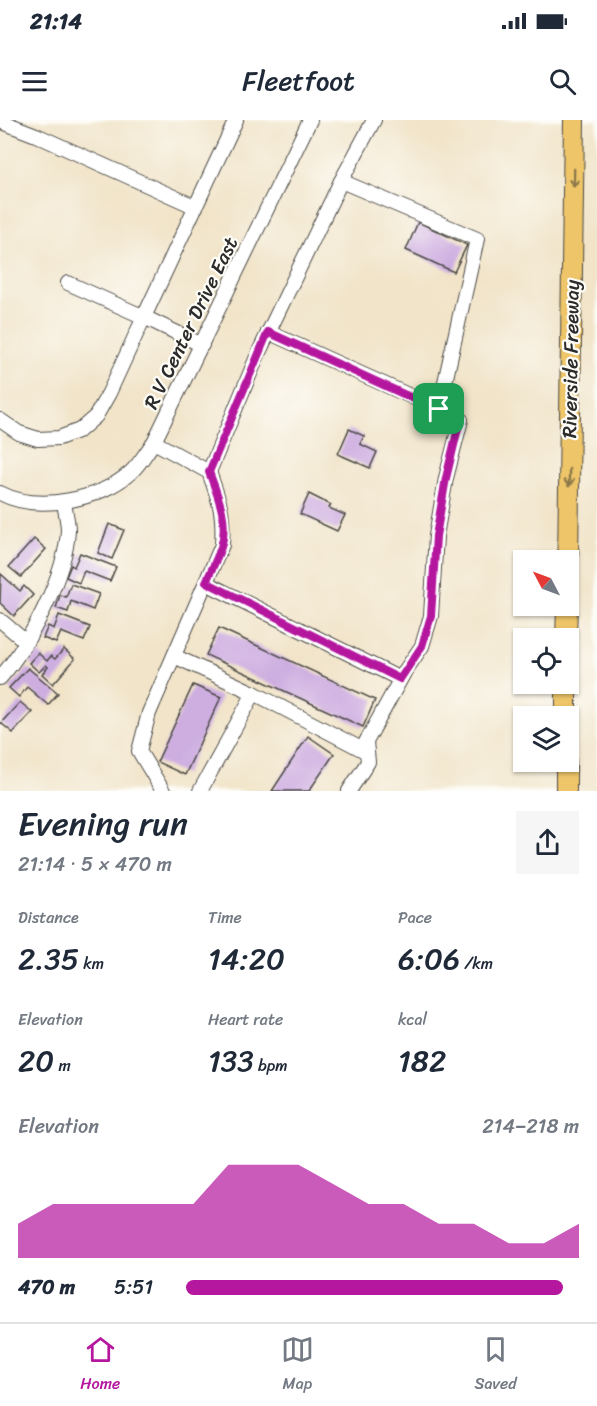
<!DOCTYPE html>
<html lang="en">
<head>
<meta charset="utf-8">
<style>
  :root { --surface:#fff; --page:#f6f6f7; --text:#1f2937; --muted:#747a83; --line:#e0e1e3; --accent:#b5179e }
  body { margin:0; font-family:Sriracha,sans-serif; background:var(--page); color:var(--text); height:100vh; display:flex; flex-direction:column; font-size:22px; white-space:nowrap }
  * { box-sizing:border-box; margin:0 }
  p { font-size:20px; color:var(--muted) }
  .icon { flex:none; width:33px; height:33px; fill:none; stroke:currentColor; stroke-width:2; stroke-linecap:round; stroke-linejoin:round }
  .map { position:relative; height:671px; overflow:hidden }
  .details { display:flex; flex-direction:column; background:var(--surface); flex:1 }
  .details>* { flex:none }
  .needle { width:39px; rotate:311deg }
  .buttons { position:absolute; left:513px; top:430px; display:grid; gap:12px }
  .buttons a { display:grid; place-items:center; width:66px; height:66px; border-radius:0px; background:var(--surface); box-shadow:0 2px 4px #0004; font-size:30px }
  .pin { position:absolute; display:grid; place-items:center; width:51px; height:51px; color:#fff; margin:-26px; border-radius:12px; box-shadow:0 3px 9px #0006 }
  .round { display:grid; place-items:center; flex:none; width:63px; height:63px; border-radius:0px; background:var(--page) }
  .overview { display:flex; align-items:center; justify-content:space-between; height:102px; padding:0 18px }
  h1 { font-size:33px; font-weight:600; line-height:45px }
  .figures { display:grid; grid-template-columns:repeat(3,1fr); gap:9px; height:102px; padding:6px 18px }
  .figures div { display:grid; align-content:center }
  .figures b { font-size:30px; font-weight:600 }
  .figures small { font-size:16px; font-weight:400 }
  .figures p { font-size:16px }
  .chart { height:168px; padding:12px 18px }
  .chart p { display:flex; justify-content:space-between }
  .chart svg { width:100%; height:108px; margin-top:6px; fill:var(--accent); opacity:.7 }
  ul { padding:0 18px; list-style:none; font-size:20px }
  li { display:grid; grid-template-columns:96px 72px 1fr; align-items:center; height:45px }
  li i { height:15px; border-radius:8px; background:var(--accent) }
  .status { display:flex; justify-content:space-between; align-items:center; height:42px; padding:0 30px; background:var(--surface); direction:ltr }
  .status svg { height:16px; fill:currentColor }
  header { display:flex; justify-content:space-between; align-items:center; height:78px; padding:0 18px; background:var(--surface); font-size:27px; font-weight:600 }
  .dock { display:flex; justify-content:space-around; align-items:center; height:84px; border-top:2px solid var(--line); background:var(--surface); font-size:16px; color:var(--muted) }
  .dock a { display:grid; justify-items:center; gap:3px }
  .dock .active { color:var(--accent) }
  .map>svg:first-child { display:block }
</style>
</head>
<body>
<div class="status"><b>21:14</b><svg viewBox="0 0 49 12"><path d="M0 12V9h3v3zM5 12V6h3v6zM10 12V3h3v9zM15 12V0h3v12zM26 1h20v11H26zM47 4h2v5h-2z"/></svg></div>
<header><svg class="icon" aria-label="menu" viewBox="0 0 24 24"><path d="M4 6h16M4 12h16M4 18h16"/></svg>Fleetfoot<svg class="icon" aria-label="search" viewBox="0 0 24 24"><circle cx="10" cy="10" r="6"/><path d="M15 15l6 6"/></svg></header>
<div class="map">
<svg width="597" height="671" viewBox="0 0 597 671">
  <rect width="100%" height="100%" fill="#fdfcf7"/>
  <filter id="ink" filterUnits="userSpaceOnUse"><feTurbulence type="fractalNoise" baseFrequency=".0167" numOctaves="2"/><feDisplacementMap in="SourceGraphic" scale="12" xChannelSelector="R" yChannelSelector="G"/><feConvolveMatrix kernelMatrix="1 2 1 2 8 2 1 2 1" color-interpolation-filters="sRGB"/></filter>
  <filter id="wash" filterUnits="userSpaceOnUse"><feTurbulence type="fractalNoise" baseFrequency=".008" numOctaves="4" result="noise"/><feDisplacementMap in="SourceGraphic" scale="24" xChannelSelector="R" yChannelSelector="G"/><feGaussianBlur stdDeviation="1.35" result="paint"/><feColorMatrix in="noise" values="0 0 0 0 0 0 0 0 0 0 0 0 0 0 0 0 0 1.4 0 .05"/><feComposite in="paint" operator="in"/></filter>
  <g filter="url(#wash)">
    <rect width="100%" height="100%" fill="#f1e4c9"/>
    <g id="blocks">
      <g fill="#ceaee1">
        <polygon points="418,102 467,125 454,152 406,130"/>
        <polygon points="349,309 364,316 360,324 377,332 370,348 338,334"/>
        <polygon points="309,374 331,385 329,388 345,395 337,411 300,394"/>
        <polygon points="109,404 124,410 112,439 98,433"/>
        <polygon points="34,419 46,429 21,457 9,447"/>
        <polygon points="80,433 116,447 110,461 84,451 79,463 66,457 71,445 74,447"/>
        <polygon points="1,454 20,471 24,466 33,475 14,496 0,483"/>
        <polygon points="71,464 99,474 93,490 71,481 68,492 56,488 60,475 66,477"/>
        <polygon points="59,495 90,507 84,521 61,512 56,523 43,518 48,506 54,509"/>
        <polygon points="219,508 375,580 363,607 206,535"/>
        <polygon points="64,529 75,539 53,564 42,554 48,547 46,545 39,552 29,543 38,533 47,541 51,536 55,539"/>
        <polygon points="28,548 58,573 48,585 27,567 19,577 9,568"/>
        <polygon points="193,565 221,577 185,655 157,642"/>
        <polygon points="20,582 32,592 13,613 1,603"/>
        <polygon points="308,616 334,634 309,671 272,671"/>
      </g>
    </g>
  </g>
  <g filter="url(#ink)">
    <use href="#blocks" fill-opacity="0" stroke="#494743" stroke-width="1.5"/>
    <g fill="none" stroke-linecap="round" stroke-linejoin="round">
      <g stroke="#494743" stroke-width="16">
        <g id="minor">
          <polyline points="0,1 36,15 196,87"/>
          <polyline points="68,163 144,197 236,0"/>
          <polyline points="268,212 439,289"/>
          <polyline points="0,300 19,313 38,319 59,318 80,310 96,296 109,273 144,197 202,225"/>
          <path d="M154,322L209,352C220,383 224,392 222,425L149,593L139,631L163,671"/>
          <polyline points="209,352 259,232 341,61"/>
          <path d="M0,373C38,393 100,380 131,352C140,344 147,331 154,322L310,0"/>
          <polyline points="206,463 400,559"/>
          <polyline points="0,500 26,522"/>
          <polyline points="174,536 254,573 367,632"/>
          <path d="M0,558C29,525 66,455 68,410C68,401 65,391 64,382"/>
          <polyline points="200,671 254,573"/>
          <polyline points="349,671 368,642 366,622 405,551 422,526 431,496 436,416 446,358 461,300 439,289 477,119 341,61 374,0"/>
        </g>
      </g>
      <g stroke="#494743" stroke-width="22">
        <g id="highway">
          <polyline points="568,441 574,0"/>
          <polyline points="566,519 567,486"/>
          <polyline points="566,564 566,597"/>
          <polyline points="566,642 566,671"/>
        </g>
      </g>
      <use href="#minor" stroke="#fff" stroke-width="14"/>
      <use href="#highway" stroke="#eec569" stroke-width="20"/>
    </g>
    <defs><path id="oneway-shaft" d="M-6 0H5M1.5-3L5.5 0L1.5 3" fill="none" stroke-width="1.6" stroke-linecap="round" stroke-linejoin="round" transform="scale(1.5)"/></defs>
    <g stroke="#8c784a">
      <use href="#oneway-shaft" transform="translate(574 58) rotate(91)"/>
      <use href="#oneway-shaft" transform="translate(569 358) rotate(91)"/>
    </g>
  </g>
  <g fill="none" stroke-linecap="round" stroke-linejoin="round" filter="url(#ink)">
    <g stroke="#fff" stroke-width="12">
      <path id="route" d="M268,212L460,300L446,358L436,416L431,496L422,526L400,559L206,462C211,451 217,439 221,427C229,401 218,376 209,352Z"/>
    </g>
    <use href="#route" stroke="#b5179e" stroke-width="8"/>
  </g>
  <g text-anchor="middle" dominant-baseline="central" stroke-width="4.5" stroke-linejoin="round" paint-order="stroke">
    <g font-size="20" fill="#2b2b2b" stroke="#fdfcf7">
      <text transform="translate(191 203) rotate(-64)">R V Center Drive East</text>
      <text transform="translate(571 239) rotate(-89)">Riverside Freeway</text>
    </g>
  </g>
</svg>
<div class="buttons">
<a><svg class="needle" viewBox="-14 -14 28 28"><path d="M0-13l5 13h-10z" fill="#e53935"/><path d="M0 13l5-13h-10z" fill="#747a83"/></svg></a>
<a><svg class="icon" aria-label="locate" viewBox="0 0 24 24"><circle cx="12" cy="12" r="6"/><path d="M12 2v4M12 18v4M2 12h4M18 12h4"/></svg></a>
<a><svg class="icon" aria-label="layers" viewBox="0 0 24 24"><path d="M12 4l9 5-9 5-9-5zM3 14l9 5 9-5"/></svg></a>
</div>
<div class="pin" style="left:439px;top:289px;background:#1e9e55"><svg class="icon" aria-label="arrive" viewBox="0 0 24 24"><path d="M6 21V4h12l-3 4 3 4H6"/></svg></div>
</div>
<section class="details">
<div class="overview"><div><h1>Evening run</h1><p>21:14 · 5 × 470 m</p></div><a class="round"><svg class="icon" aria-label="share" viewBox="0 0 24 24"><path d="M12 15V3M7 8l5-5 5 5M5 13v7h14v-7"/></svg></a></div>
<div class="figures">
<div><p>Distance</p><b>2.35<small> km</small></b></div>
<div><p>Time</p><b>14:20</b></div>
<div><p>Pace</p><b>6:06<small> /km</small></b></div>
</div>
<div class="figures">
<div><p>Elevation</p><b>20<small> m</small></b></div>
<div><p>Heart rate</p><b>133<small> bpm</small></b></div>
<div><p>kcal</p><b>182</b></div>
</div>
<div class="chart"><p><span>Elevation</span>214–218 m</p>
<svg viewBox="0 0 160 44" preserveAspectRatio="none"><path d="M0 44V30L10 22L20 22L30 22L40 22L50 22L60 6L70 6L80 6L90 14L100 22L110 22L120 30L130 30L140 38L150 38L160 30V44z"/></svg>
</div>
<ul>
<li><b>470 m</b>5:51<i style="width:96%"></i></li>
</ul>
</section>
<nav class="dock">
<a class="active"><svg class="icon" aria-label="home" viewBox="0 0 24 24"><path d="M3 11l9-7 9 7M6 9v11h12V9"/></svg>Home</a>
<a><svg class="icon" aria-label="map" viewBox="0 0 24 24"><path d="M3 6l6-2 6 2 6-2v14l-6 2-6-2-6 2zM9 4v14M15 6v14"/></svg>Map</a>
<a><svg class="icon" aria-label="saved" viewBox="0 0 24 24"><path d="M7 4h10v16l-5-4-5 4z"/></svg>Saved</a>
</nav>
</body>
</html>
